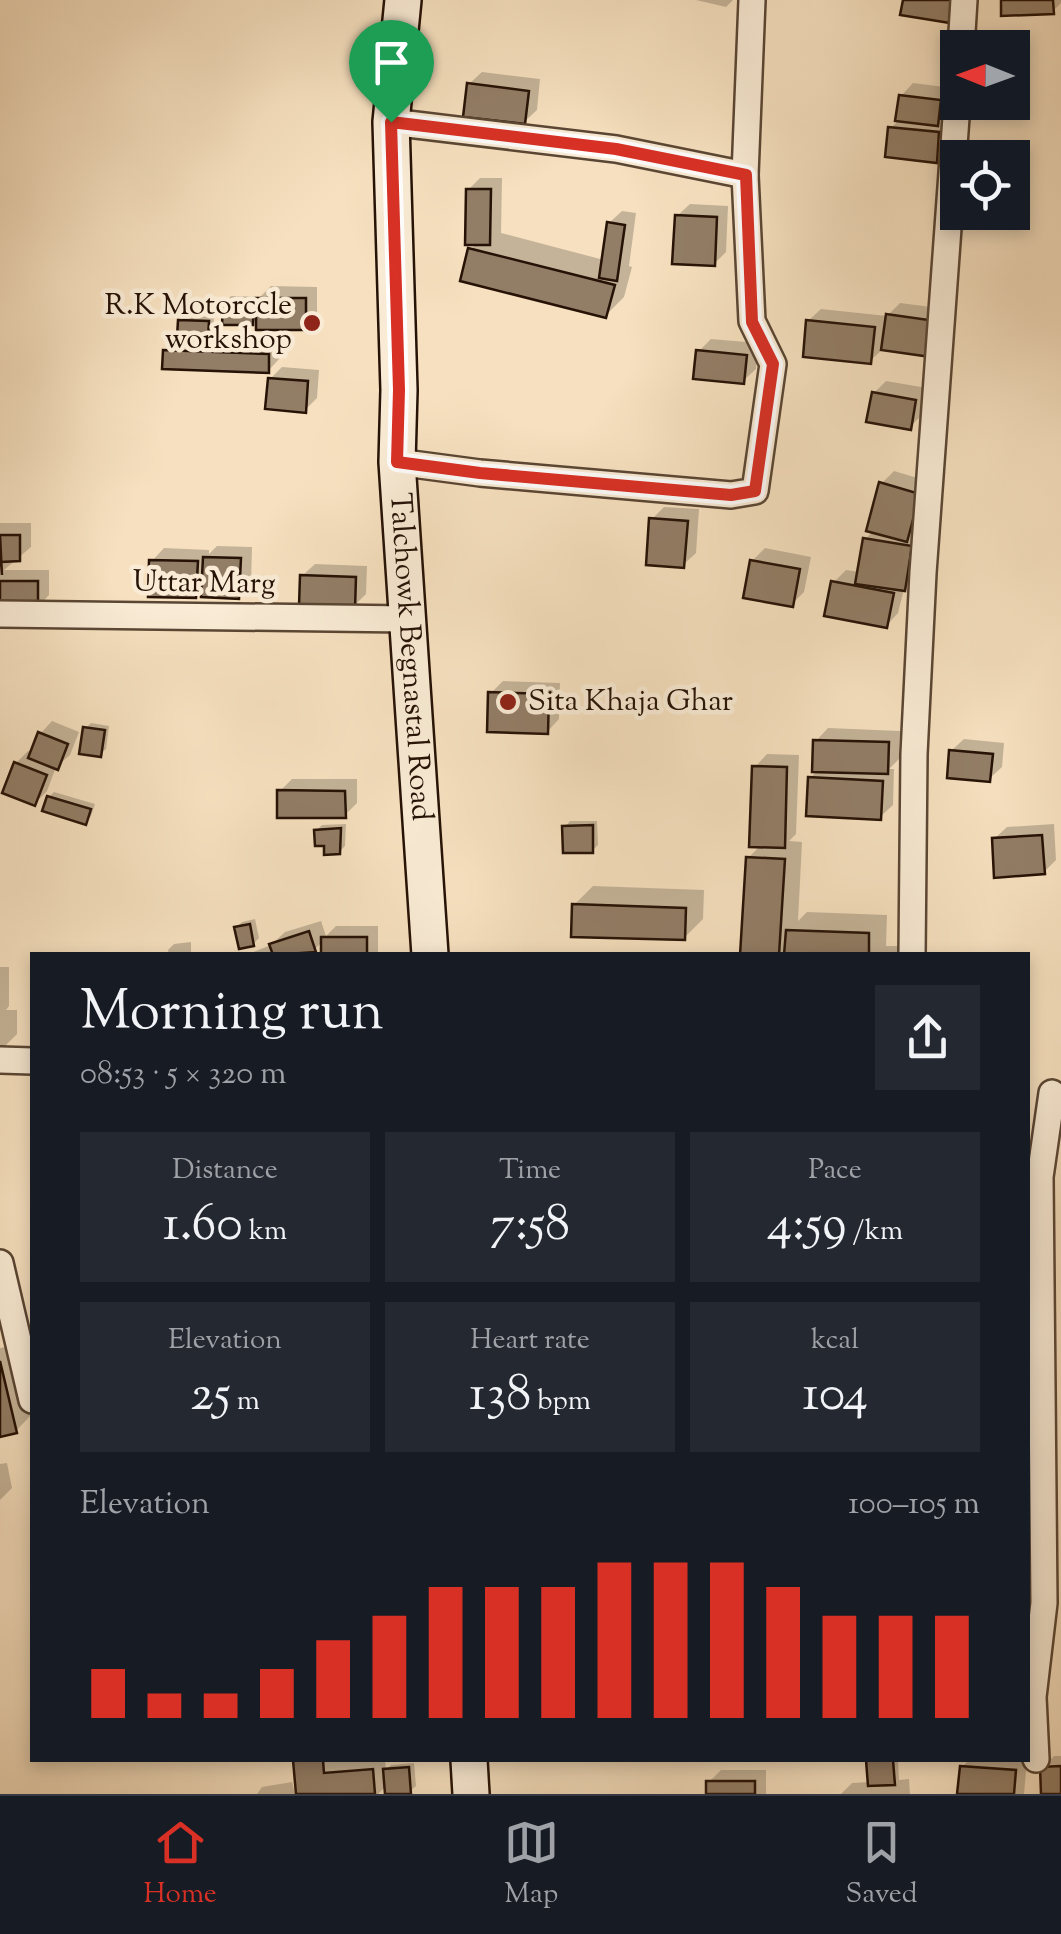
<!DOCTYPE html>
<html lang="en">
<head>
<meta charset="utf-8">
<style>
  :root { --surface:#171b24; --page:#242831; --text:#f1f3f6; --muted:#9ea1a6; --line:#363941; --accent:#d93025 }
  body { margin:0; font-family:"Sorts Mill Goudy",serif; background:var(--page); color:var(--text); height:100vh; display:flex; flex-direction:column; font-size:38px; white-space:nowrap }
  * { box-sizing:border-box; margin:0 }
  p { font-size:32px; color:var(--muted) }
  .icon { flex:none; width:55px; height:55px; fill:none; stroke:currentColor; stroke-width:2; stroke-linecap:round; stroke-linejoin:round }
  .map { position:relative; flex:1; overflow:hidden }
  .side { position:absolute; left:30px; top:952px; width:1000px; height:810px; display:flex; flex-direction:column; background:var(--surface); border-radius:0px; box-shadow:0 5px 15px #0003 }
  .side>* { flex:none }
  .needle { width:65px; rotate:271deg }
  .tools { position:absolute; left:940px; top:30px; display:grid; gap:20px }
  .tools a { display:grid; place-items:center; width:90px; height:90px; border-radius:0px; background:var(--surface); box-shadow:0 5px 15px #0003; font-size:50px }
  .pin { position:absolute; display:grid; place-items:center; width:85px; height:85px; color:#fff; margin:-102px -42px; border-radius:50% 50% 50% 0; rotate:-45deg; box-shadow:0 0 10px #0007 }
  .pin .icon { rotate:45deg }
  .round { display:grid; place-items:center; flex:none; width:105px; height:105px; border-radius:0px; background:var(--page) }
  .overview { display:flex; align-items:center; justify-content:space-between; height:170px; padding:0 50px }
  h1 { font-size:55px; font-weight:600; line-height:75px }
  .metrics { display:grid; grid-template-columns:repeat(3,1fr); gap:15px; height:170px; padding:10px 50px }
  .metrics div { display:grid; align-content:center; border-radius:0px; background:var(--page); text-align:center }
  .metrics b { font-size:50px; font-weight:600 }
  .metrics small { font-size:28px; font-weight:400 }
  .metrics p { font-size:28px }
  .chart { height:280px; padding:20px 50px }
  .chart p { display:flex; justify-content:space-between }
  .chart svg { width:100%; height:180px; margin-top:10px; stroke:var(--accent); stroke-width:6 }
  .tabs { display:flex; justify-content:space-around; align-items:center; height:140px; border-top:2px solid var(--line); background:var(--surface); font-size:28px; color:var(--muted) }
  .tabs a { display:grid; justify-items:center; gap:5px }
  .tabs .current { color:var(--accent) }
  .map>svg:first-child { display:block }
</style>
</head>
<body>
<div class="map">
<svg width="1061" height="1794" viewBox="0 0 1061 1794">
  <rect width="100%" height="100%" fill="#f6e0bf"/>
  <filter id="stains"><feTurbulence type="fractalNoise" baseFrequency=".002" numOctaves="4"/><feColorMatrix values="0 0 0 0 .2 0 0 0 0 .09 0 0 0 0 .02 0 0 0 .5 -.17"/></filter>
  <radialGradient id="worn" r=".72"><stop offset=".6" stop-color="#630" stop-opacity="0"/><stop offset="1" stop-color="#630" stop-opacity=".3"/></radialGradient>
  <g fill="#0003">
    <polygon points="696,0 733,0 726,7"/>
    <polygon points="1003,0 1061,0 1061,3 1053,11"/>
    <polygon points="482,72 540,79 537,110 524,122 469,84"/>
    <polygon points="913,83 952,88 950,111 941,120 950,121 948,148 936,160 891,128 898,121 901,96"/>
    <polygon points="480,178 502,178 501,233 604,260 609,223 622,211 636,213 629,266 632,267 624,297 605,316 471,249 477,243 468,190"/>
    <polygon points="690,204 728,206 726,252 714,264 677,216"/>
    <polygon points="271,286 317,287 317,316 305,328 258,317 252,323 225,302 231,296 260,297"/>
    <polygon points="900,303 947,309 884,348 870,361 808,321 821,309 887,316"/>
    <polygon points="186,315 214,317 213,330 204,339 280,343 280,358 268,371 165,351 180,338 180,321"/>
    <polygon points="711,339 758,343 756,369 743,381 699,351"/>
    <polygon points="282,367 319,370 317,398 305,410 270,379"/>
    <polygon points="886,381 927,388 922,415 910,427 874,393"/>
    <polygon points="894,471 931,482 918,527 913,533 922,534 916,576 904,589 898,613 886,626 834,582 846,570 860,572 865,539 874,531 881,484"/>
    <polygon points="664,507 699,509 696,553 683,565 652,519"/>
    <polygon points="0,523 31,523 31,547 4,570 49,570 49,595 37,608 0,608"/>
    <polygon points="217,546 252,547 251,584 238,596 204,587 195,596 152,561 164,548 209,550 209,554"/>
    <polygon points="765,548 811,557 804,592 792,604 752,561"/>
    <polygon points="315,564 367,566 366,594 354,606 302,576"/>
    <polygon points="503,681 560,683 559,719 547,732 490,694"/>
    <polygon points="52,721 79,732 70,755 56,767 47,791 35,803 16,763 28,751 33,753 40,734"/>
    <polygon points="91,723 109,726 106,749 100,754 86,728"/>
    <polygon points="828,728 900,731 899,759 889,769 894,769 893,805 880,817 810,778 819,769 816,741"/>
    <polygon points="964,739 1004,743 1002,767 989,779 951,751"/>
    <polygon points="767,754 799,755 796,834 789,841 802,842 798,921 807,912 887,915 886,946 899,946 899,955 742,955 748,858 761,845 755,767"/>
    <polygon points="292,779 357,779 357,803 345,815 280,791"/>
    <polygon points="54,792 95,804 91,816 86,822 49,797"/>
    <polygon points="570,821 597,821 598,845 592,851 565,827"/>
    <polygon points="346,824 345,846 339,852 316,831 322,825"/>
    <polygon points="1054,824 1056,860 1044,872 994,839 1007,827"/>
    <polygon points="593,886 704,890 703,919 684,938 574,905"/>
    <polygon points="255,919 259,938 253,944 237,927 242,922"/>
    <polygon points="321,921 326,936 336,926 378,926 378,955 324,955 324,940 314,950 298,955 246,955 271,945 285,932"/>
    <polygon points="191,942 191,955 169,955 168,950 174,944"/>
    <polygon points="0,967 9,967 9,1006 6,1010 17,1010 17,1034 4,1047 0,1047"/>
    <polygon points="1028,1302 1034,1303 1033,1375 1028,1380"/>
    <polygon points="20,1344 32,1414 16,1431 0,1434 0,1348"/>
    <polygon points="1028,1424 1032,1424 1032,1452 1028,1456"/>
    <polygon points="7,1463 12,1488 0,1500 0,1464"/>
    <polygon points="1028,1466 1034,1467 1032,1491 1028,1495"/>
    <polygon points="1028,1572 1034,1573 1028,1628"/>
    <polygon points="1054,1756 1061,1756 1061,1794 1043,1794 1042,1768"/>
    <polygon points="296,1760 385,1760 386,1770 391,1765 414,1763 416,1786 410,1791 387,1785 378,1794 299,1794"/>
    <polygon points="869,1760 898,1760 899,1780 909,1779 910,1794 841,1794 852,1783 870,1782"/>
    <polygon points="969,1760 1027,1760 1024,1794 960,1794 962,1767"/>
    <polygon points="721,1770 766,1770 766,1794 709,1794 709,1782"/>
    <polygon points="292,1782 295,1794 257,1794 262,1787"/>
  </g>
  <g fill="#927d66" stroke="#261206" stroke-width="2.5">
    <polygon points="903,0 953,0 950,23 900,15"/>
    <polygon points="1001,0 1053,0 1054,14 1001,16"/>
    <polygon points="467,83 529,91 525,124 463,117"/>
    <polygon points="899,95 941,100 938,126 895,121"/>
    <polygon points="888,127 939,132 937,163 885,157"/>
    <polygon points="466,189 491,189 490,245 465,245"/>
    <polygon points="675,215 717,217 715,266 672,264"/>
    <polygon points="607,222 625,225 617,281 599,278"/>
    <polygon points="468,248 615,285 606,318 460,281"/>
    <rect x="256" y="298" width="50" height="32"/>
    <polygon points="223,301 254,301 253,325 222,325"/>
    <polygon points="886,314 936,321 931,357 881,350"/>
    <polygon points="178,320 209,321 208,338 177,337"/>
    <polygon points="806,320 875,327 871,364 803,357"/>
    <polygon points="163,350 269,354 269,373 162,369"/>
    <polygon points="696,350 747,355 744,384 693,379"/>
    <polygon points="268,378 308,381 306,413 265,409"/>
    <polygon points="872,392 916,400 911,430 866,422"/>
    <polygon points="879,482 920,494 907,542 866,531"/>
    <polygon points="649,518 688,521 684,568 646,565"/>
    <polygon points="0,535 20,535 20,561 1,562 2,575"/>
    <polygon points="863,538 912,546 905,591 855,584"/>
    <polygon points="203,557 241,558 239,599 201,597"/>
    <polygon points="149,560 198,561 196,598 148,597"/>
    <polygon points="750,560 800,569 793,607 743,598"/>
    <polygon points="300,575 356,577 355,609 299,606"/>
    <rect x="0" y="581" width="38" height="29"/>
    <polygon points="831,581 894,593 887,628 824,616"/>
    <polygon points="488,692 549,694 548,734 487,732"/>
    <polygon points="83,727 105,730 101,757 79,754"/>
    <polygon points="38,732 68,744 58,770 28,758"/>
    <polygon points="813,740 889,742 888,774 812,772"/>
    <polygon points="949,750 993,754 990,782 947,778"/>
    <polygon points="14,762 47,775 35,806 2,793"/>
    <polygon points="752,766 787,767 785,848 749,847"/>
    <polygon points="808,777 883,781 881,820 806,816"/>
    <polygon points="277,790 345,791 346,818 277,818"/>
    <polygon points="47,796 91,809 86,825 42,811"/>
    <polygon points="593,825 593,853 563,853 562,826"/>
    <polygon points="341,828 340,854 324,855 324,846 315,846 314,830"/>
    <polygon points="1042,835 1045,874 994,878 992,838"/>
    <polygon points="746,857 785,859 779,955 740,955"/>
    <polygon points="572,904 686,908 685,940 571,937"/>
    <polygon points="250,924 254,946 239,949 234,927"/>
    <polygon points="786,930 869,933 869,955 784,955"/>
    <polygon points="309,931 316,952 273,955 269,944"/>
    <rect x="321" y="937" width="46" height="18"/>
    <polygon points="0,1361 17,1433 0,1437"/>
    <polygon points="293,1760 323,1760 324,1773 373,1769 375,1794 296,1794"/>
    <polygon points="866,1760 893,1760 895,1785 868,1786"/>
    <polygon points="960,1766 1016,1770 1014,1794 957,1794"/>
    <polygon points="1061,1766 1061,1794 1041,1794 1040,1767"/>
    <polygon points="409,1767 411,1794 385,1794 383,1769"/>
    <rect x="706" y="1781" width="49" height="13"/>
  </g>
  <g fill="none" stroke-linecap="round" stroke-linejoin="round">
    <g stroke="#5a4634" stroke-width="30">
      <g id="minor">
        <polyline points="961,48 964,0"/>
        <polyline points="391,122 616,149 745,175 752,0"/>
        <polyline points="397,462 480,473 731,495 755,491 773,364 752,321 745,175"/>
        <polyline points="0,614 407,619"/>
        <polyline points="912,955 914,754 923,573 958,90"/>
        <polyline points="0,1060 32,1061"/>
        <polyline points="0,1263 32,1400"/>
        <polyline points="1036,1759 1033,1697 1044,1603 1040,1177 1052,1093"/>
      </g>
    </g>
    <g stroke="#261206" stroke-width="40">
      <g id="secondary">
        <path id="s1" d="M403,0L391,122L399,390L397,462L430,955"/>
        <polyline points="469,1760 471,1794"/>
      </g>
    </g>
    <use href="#minor" stroke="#f9ebd5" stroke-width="25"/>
    <use href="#secondary" stroke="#f9ebd5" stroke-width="35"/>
  </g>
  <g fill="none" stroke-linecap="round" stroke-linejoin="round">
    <g stroke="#fff" stroke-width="20">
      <polygon id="route" points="391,122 616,149 746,175 752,322 773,364 755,491 731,495 480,473 397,462 399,390"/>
    </g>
    <use href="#route" stroke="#d93025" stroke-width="12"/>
  </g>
  <g fill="#8f2418" stroke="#f9ebd5" stroke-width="4">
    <circle cx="312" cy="323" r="10"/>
    <circle cx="508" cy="702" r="10"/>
  </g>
  <g text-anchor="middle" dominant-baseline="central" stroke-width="9" stroke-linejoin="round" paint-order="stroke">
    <g font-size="30" fill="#261206" stroke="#f9ebd5" text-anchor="end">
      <text x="292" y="306">R.K Motorccle<tspan x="292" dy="34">workshop</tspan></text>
      <text x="528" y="702" text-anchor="start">Sita Khaja Ghar</text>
    </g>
    <g font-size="30" fill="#261206" stroke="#f9ebd5">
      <text transform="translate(204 584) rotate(1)">Uttar Marg</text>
      <text stroke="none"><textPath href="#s1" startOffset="658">Talchowk Begnastal Road</textPath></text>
    </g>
  </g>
  <rect width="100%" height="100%" filter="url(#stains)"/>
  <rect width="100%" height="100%" fill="url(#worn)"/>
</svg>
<div class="tools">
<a><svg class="needle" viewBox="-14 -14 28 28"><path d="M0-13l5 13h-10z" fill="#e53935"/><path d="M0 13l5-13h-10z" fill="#9ea1a6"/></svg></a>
<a><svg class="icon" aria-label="locate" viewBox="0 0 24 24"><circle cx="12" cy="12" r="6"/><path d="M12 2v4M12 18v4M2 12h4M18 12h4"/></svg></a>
</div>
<div class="pin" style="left:391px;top:122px;background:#1e9e55"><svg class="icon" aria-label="arrive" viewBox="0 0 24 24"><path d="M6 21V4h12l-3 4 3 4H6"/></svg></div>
<section class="side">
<div class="overview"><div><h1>Morning run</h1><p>08:53 · 5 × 320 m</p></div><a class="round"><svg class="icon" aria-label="share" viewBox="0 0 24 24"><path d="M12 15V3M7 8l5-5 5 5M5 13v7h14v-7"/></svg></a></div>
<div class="metrics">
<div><p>Distance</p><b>1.60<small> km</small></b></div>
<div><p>Time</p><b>7:58</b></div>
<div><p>Pace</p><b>4:59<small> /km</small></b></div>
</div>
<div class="metrics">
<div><p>Elevation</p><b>25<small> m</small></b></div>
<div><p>Heart rate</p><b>138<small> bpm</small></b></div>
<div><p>kcal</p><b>104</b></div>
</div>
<div class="chart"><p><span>Elevation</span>100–105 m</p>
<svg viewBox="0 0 160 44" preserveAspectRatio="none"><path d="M5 44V32M15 44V38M25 44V38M35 44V32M45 44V25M55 44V19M65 44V12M75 44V12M85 44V12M95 44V6M105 44V6M115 44V6M125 44V12M135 44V19M145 44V19M155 44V19"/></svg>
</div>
</section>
</div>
<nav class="tabs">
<a class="current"><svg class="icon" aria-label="home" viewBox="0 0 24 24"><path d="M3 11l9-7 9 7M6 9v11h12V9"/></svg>Home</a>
<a><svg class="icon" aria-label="map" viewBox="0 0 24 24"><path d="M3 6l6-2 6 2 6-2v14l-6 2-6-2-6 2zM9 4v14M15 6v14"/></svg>Map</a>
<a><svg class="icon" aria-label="saved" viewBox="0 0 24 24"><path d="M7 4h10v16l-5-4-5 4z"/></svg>Saved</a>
</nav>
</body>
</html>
